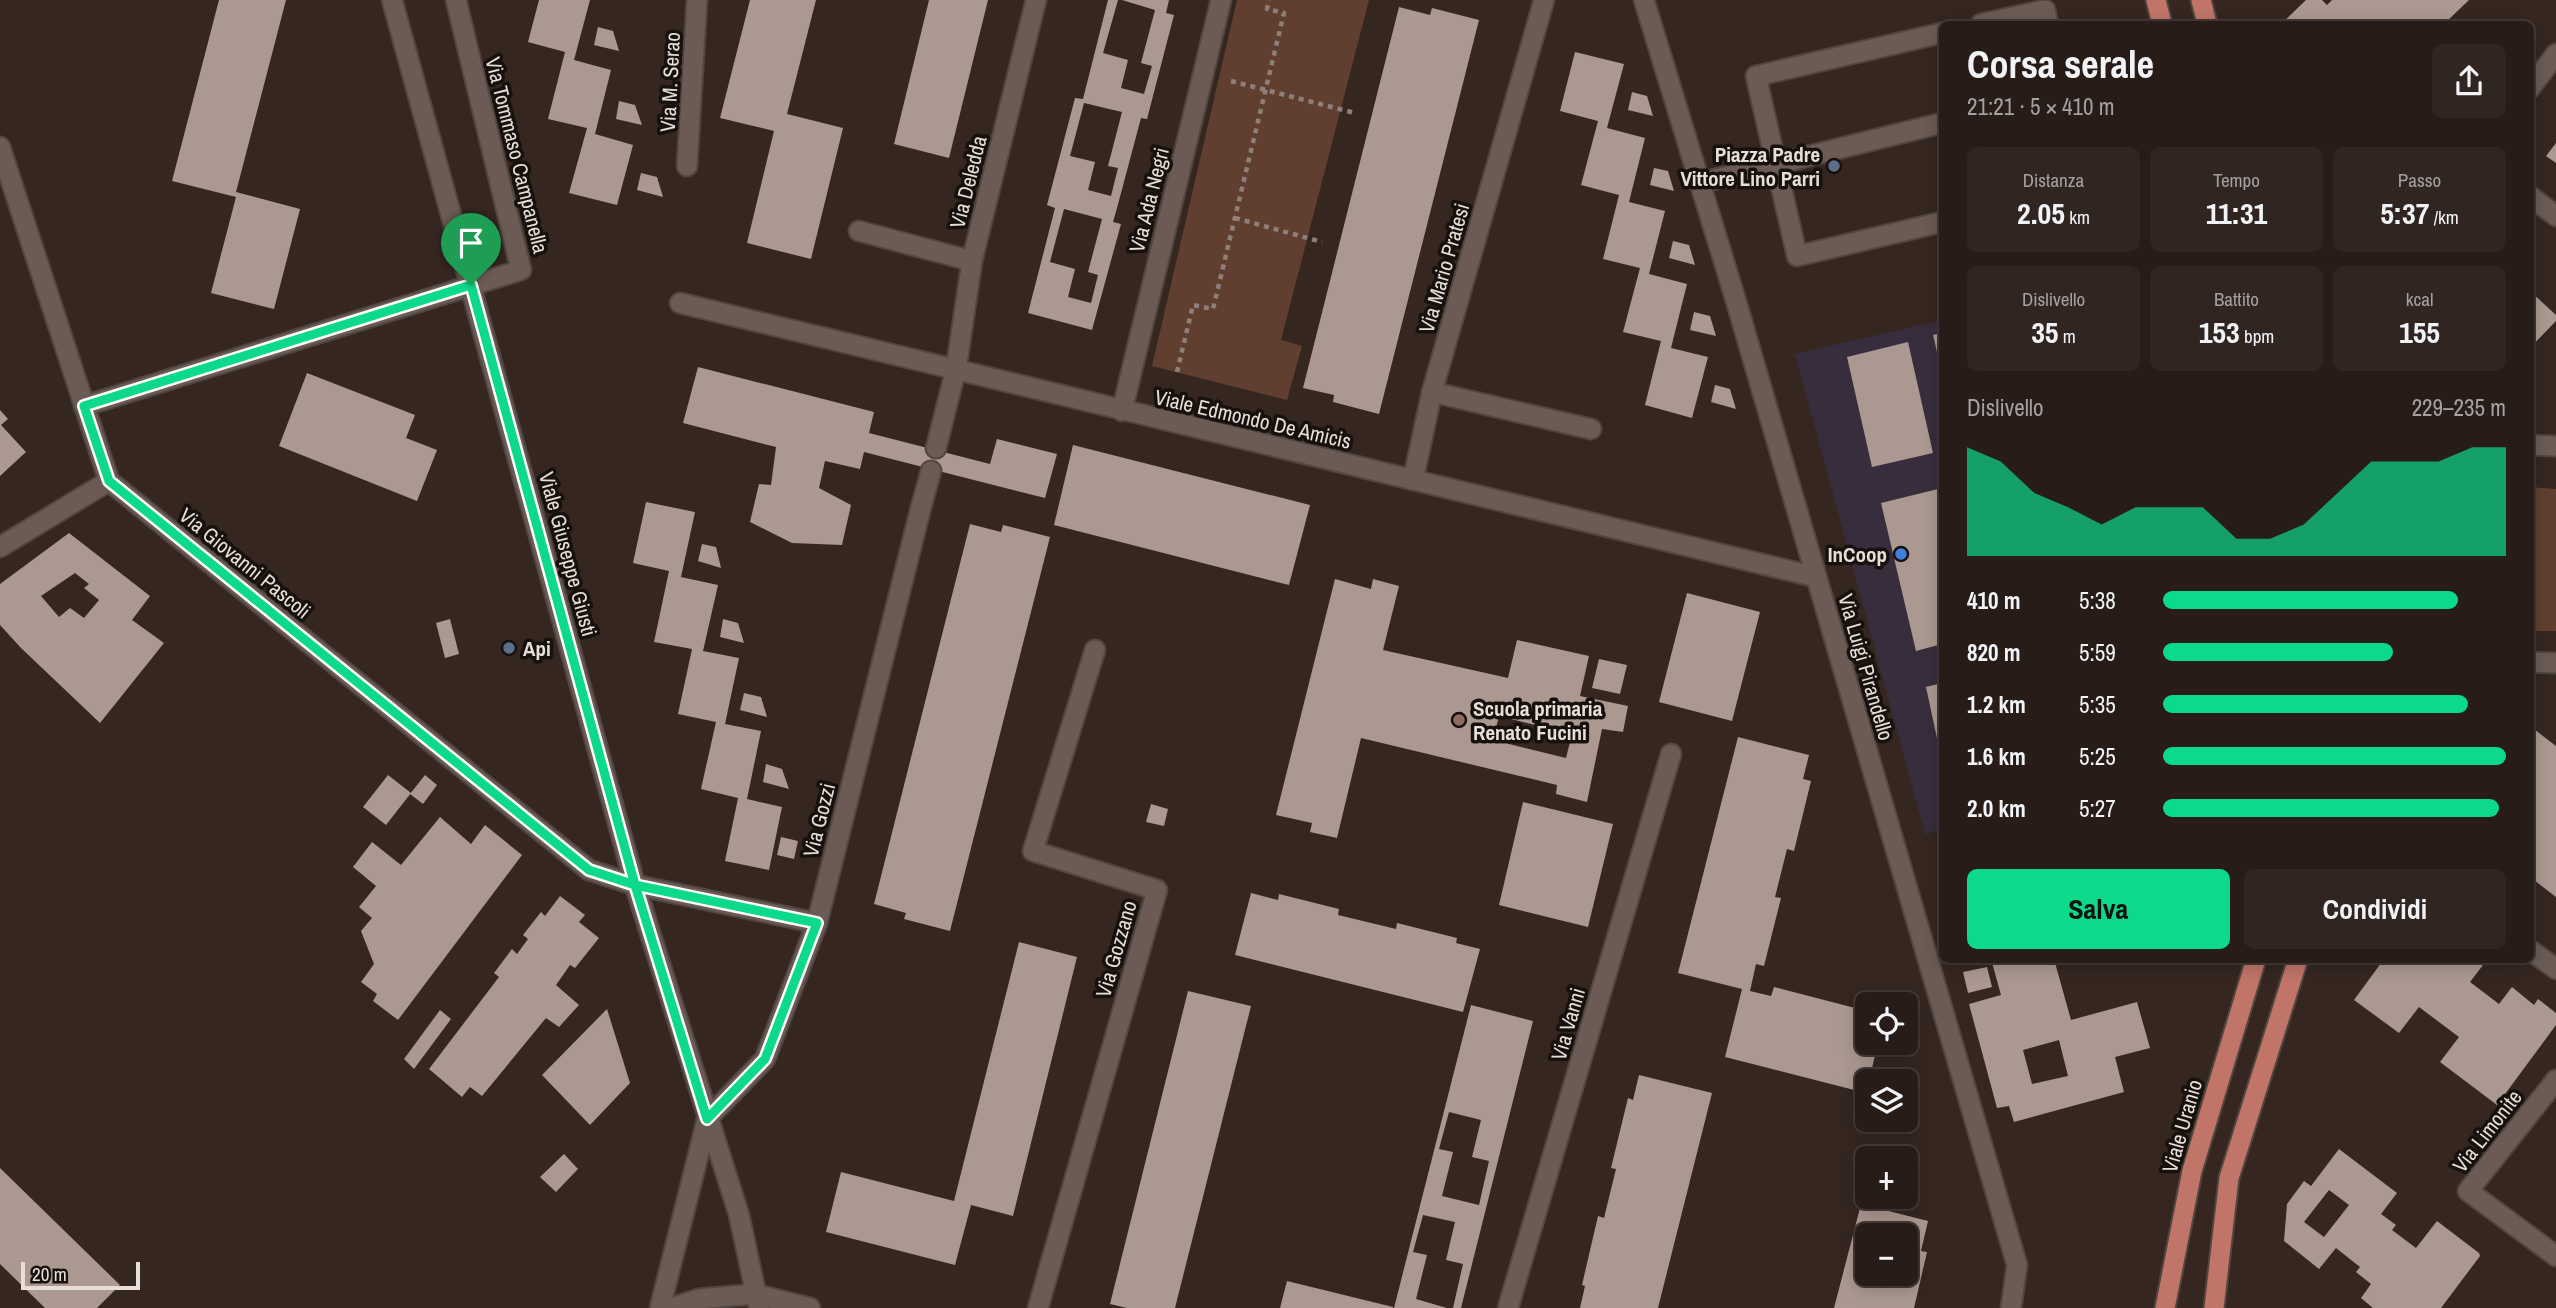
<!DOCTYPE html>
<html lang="it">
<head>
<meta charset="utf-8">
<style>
  :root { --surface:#281c18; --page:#302521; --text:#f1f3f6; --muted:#a5a1a2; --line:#443a37; --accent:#0cd98a }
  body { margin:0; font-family:"Archivo Narrow",sans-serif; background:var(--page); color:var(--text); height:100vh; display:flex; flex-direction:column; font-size:26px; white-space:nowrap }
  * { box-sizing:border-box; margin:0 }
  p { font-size:23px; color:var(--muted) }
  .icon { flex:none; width:38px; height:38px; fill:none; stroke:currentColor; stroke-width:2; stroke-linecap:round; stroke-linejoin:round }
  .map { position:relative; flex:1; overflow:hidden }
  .panel { position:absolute; left:1939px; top:21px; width:595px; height:942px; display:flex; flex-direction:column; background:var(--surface); border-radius:10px; box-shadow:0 4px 18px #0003,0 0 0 2px var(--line) }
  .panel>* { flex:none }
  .tools { position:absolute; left:1855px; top:992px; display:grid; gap:14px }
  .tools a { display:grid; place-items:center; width:63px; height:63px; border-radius:10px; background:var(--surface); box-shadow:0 4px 18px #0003,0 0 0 2px var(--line); font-size:35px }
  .scale { position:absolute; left:21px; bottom:18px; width:119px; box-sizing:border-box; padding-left:7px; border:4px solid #e7ddd9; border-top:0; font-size:19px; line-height:24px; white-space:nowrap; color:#e7ddd9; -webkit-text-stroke:5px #17110e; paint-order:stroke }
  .pin { position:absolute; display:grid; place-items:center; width:60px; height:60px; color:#fff; margin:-72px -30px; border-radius:50% 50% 50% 0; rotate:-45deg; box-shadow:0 0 7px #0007 }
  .pin .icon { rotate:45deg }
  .round { display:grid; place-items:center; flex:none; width:74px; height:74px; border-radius:10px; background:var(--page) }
  .overview { display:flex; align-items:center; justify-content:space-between; height:119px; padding:0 28px }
  h1 { font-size:38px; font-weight:700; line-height:52px }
  .figures { display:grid; grid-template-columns:repeat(3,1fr); gap:10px; height:119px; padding:7px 28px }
  .figures div { display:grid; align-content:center; border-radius:10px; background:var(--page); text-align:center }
  .figures b { font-size:30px; font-weight:700 }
  .figures small { font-size:19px; font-weight:400 }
  .figures p { font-size:19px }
  .chart { height:196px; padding:14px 28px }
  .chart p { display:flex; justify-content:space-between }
  .chart svg { width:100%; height:126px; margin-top:7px; fill:var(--accent); opacity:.7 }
  .cta { display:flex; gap:14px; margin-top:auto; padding:14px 28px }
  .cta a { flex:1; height:80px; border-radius:10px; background:var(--accent); color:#111; font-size:28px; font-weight:700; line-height:80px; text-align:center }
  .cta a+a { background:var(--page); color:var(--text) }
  ul { padding:0 28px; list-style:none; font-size:23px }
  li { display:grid; grid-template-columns:112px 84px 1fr; align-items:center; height:52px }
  li i { height:18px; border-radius:9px; background:var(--accent) }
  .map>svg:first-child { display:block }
</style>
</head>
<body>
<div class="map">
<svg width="2556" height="1308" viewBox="0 0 2556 1308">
  <rect width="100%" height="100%" fill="#352620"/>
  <polygon fill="#372d3c" points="1942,320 1942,830 1925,834 1795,354"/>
  <g fill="#603f30">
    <polygon points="1237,0 1369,0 1281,340 1302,346 1287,400 1152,366"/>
    <polygon points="2531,487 2556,489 2556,631 2531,631"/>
  </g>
  <g fill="#ab9991" fill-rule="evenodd">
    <polygon points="219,0 286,0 236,192 300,209 274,309 211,293 236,197 172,181"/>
    <polygon points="539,0 590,0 574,60 611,70 595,134 633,145 617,205 569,193 587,128 548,119 565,52 528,42"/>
    <polygon points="750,0 816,0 787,114 843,128 811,259 747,243 774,131 720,118"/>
    <polygon points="929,0 988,0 949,158 894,144"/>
    <path d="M1108,0H1118L1103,53L1128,60L1121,88L1144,94L1152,66L1141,63L1155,10L1122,0H1169L1166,13L1174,15L1147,119L1141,118L1117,208L1113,222L1121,224L1092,330L1028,313L1055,208L1047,205L1075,98L1083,99ZM1084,103L1122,112L1108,166L1118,168L1111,196L1088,190L1095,162L1070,156ZM1064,209L1102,219L1088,272L1098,275L1091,303L1068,297L1075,269L1050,262Z"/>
    <polygon points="2306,0 2322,0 2327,5 2332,0 2469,0 2444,24 2436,24 2430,19 2424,24 2283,24 2282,23"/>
    <polygon points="1399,7 1430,15 1432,8 1479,20 1379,414 1333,402 1334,395 1303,388"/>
    <polygon points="598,27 613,31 619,51 594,45"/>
    <polygon points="1575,52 1624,64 1607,128 1645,138 1629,202 1665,211 1649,274 1687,284 1671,348 1708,357 1692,418 1645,405 1661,341 1623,332 1640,268 1603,259 1619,195 1581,185 1598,121 1560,111"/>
    <polygon points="1632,92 1647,96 1653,116 1628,110"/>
    <polygon points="619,101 635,105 642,125 616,119"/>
    <polygon points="2556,143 2556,163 2546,156"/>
    <polygon points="1654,168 1668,171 1674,191 1650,185"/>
    <polygon points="641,173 657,177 663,197 637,190"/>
    <polygon points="1673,241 1689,245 1695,265 1669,258"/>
    <polygon points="2530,291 2556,315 2556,321 2530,348"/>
    <polygon points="1694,312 1710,316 1716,336 1690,330"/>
    <polygon points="1942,333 1942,369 1941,369 1933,335"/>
    <polygon points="1908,342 1933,453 1872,467 1847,357"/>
    <polygon points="698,367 874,412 869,433 990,464 997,439 1057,454 1045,498 864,452 860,469 825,461 819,488 851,505 842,545 792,543 750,522 759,484 771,485 776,447 683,423"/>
    <polygon points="307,373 415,415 406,438 437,450 417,501 279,446"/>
    <polygon points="1715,385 1730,389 1736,409 1711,402"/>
    <polygon points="0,410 8,419 1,425 26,452 0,476"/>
    <polygon points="1073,445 1310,505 1289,585 1054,525"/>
    <polygon points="1942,488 1942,644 1916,651 1881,503"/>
    <polygon points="646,502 695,512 681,577 718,585 703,651 739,658 725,724 761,731 747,799 782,807 769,870 725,861 738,798 701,789 716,722 678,714 692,649 654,642 669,571 633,563"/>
    <polygon points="970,524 1001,532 1003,525 1050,537 950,931 904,919 906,913 874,904"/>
    <path d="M69,533L150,596L132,620L164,643L100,723L21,648L0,625V584ZM75,573L89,584L84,588L99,600L84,618L70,608L59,617L41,596Z"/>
    <polygon points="702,544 716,547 721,568 698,561"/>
    <path d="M1335,579L1371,589L1373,579L1399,586L1383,650L1508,678L1517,640L1589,656L1580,696L1628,706L1623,732L1602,729L1587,802L1556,794L1557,785L1361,738L1337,838L1310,832L1312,823L1276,815ZM1499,716L1572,734L1566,758L1493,740Z"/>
    <polygon points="1687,593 1760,612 1732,721 1659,702"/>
    <polygon points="450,619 459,654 445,658 436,623"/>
    <polygon points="723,619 738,623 744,643 720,637"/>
    <polygon points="1599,659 1627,665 1620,694 1592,688"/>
    <polygon points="1942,683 1942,757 1941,757 1926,687"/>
    <polygon points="744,693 761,697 767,717 740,710"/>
    <polygon points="2530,726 2556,746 2556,897 2530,877"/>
    <polygon points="1738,737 1809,755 1803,779 1811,781 1794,851 1787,849 1775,897 1781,898 1764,966 1756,964 1750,991 1771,996 1774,987 1855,1008 1853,1017 1867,1020 1867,1043 1878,1043 1866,1093 1725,1057 1742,989 1678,973"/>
    <polygon points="766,764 782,769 789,789 763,782"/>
    <polygon points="388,775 411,793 386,825 363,807"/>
    <polygon points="425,775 437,785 423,804 410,794"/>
    <polygon points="1523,802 1613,824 1588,927 1499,905"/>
    <polygon points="1151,804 1168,809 1164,826 1146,822"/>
    <polygon points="440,817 471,844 485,825 522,855 398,1020 373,1001 377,994 361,982 374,964 361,931 372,918 359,907 376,886 353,867 372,842 401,865"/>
    <polygon points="781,837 798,841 794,859 777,855"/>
    <polygon points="1251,893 1278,900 1279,894 1339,909 1338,915 1396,929 1397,923 1457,938 1456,943 1480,949 1463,1012 1235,955"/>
    <polygon points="560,896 585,915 579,922 599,938 575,968 570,965 556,985 579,1005 559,1027 546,1018 482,1096 470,1087 462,1097 429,1069 499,977 494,973 512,949 517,954 528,939 523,935 541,912 545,916"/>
    <polygon points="1019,942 1077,957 1013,1216 971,1205 955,1265 826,1232 841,1172 954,1201"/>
    <path d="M1991,959H2054L2071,1020L2137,1002L2150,1048L2115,1057L2124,1092L2014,1122L2009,1106L1997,1108L1969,1004L2001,995ZM2059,1040L2068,1076L2032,1084L2023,1050Z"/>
    <polygon points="2384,959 2475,959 2483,965 2470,982 2499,1004 2512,987 2534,1005 2538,999 2556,1013 2556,1025 2497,1105 2440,1062 2459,1037 2419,1007 2399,1033 2354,1000"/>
    <polygon points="1987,967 1992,987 1968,993 1963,972"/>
    <polygon points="1188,991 1251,1006 1175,1308 1127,1308 1110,1304"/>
    <path d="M1471,1005L1533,1021L1461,1308H1453L1463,1264L1446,1260L1455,1222L1423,1215L1413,1252L1427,1255L1416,1299L1447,1308H1394ZM1449,1112L1481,1120L1472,1157L1489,1161L1479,1205L1442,1196L1453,1152L1439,1149Z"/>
    <polygon points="607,1009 630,1083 590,1125 542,1075"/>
    <polygon points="440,1010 451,1019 414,1069 404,1059"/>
    <polygon points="1639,1075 1712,1093 1658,1308 1580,1308 1585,1286 1582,1285 1598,1216 1604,1218 1616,1169 1611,1168 1628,1098 1633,1100"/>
    <path d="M2339,1149L2397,1193L2381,1214L2396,1225L2392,1230L2416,1248L2437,1221L2479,1253L2480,1256L2441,1308H2373L2361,1298L2371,1284L2356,1272L2360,1267L2336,1248L2319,1269L2284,1241L2287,1204L2304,1181L2311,1186ZM2329,1190L2349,1205L2324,1237L2304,1222Z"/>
    <polygon points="564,1154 578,1169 556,1192 540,1177"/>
    <polygon points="0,1168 120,1285 97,1308 45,1308 0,1264"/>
    <path d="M1861,1204L1928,1221L1921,1251L1927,1252L1914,1308H1834ZM1867,1236H1906V1274H1867Z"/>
    <polygon points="1287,1281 1393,1307 1393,1308 1280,1308"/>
  </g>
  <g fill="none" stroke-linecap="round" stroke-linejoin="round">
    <g stroke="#514540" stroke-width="23">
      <g id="pedestrian">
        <polyline points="680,303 1816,577"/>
        <polyline points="1122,411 1221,0"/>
        <polyline points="936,448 956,369 972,261"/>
        <polyline points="1413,480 1432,392"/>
        <polyline points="921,507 931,471"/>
      </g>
    </g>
    <g stroke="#514540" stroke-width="23">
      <g id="minor">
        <polyline points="1544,0 1432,392 1591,429"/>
        <polyline points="1644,0 1736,301 2017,1265 2011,1308"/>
        <polyline points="1981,24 2045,10 2048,24"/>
        <polyline points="1942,33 1756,76 1797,256 1942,222"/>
        <polyline points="2530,88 2556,54"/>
        <polyline points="0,147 109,481 589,870 635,885 817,923"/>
        <polyline points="687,166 697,0"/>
        <polyline points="1700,183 1942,123"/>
        <polyline points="2530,196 2556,216"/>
        <polyline points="859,231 972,261 1036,0"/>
        <polyline points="84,406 521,270 456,0"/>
        <polyline points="2530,445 2556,446"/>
        <polyline points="0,547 109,481"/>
        <polyline points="2530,662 2556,663"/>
        <polyline points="2530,950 2556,969"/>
        <polyline points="2556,1080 2468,1191 2556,1256"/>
        <polyline points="707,1119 765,1059 817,923 921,507"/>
        <polyline points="672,1308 699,1299 755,1294 810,1308"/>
        <polyline points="1038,1308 1157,890 1033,851 1095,650"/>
        <polyline points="1508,1308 1671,754"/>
      </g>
    </g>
    <g stroke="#514540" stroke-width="23">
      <g id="tertiary">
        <polyline points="392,0 635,885 739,1215 759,1308"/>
        <polyline points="660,1308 707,1120"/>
      </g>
    </g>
    <g stroke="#514540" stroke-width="23">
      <g id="primary">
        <polyline points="2156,0 2162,24"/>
        <polyline points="2201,0 2207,24"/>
        <polyline points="2165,1308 2192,1171 2256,959"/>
        <polyline points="2214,1308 2229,1178 2298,959"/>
      </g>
    </g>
    <g stroke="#8d807b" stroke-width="4.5" stroke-dasharray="5 5" stroke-linecap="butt">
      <polyline points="1231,81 1355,113"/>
      <polyline points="1235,218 1322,242"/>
      <polyline points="1177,372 1193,305 1213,309 1284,13 1267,9 1269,0"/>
    </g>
    <use href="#pedestrian" stroke="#6b5b54" stroke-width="19"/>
    <use href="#minor" stroke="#6b5b54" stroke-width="19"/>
    <use href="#tertiary" stroke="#6b5b54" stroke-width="19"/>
    <use href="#primary" stroke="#c07568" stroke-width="19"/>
  </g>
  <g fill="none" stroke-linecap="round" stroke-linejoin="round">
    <g stroke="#fff" stroke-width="14">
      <polyline id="route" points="471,285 635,885 707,1119 765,1059 817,923 635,885 589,870 109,481 84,406 471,285"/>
    </g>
    <use href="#route" stroke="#0cd98a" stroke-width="9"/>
  </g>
  <g fill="#5c6f8a" stroke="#17110e" stroke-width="2.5">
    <circle cx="1834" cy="166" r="7"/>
    <circle cx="509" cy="648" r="7"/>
  </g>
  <circle fill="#3f7fe0" stroke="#17110e" stroke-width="2.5" cx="1901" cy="554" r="7"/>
  <circle fill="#8d6e63" stroke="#17110e" stroke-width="2.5" cx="1459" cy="720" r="7"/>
  <g text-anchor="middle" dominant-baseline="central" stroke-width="7" stroke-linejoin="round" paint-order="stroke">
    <g font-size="21" fill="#e7ddd9" stroke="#17110e">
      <text transform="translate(670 82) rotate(-87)">Via M. Serao</text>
      <text transform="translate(517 155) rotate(76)">Via Tommaso Campanella</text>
      <text transform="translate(968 182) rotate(-76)">Via Deledda</text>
      <text transform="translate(1149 200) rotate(-76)">Via Ada Negri</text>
      <text transform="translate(1444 268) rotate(-74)">Via Mario Pratesi</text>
      <text transform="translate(1253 419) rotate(13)">Viale Edmondo De Amicis</text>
      <text transform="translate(568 554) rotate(75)">Viale Giuseppe Giusti</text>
      <text transform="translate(245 563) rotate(39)">Via Giovanni Pascoli</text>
      <text transform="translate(1866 667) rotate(74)">Via Luigi Pirandello</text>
      <text transform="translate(819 820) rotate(-76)">Via Gozzi</text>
      <text transform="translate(1116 949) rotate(-74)">Via Gozzano</text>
      <text transform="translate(1568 1024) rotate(-74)">Via Vanni</text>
      <text transform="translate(2182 1126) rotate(-74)">Viale Uranio</text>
      <text transform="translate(2487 1131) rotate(-52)">Via Limonite</text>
    </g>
    <g font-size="21" font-weight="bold" fill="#e7ddd9" stroke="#17110e" text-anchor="end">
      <text x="1820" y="154">Piazza Padre<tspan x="1820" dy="24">Vittore Lino Parri</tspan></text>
      <text x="1887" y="554">InCoop</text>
      <text x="523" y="648" text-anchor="start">Api</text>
      <text x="1473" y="708" text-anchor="start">Scuola primaria<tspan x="1473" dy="24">Renato Fucini</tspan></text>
    </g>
  </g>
</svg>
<div class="tools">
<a><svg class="icon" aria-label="locate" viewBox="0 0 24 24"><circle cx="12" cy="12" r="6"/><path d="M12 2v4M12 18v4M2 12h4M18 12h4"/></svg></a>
<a><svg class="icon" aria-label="layers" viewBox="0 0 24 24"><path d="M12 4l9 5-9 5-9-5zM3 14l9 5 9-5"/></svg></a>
<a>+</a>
<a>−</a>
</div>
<div class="scale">20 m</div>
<div class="pin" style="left:471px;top:285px;background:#1e9e55"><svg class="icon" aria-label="arrive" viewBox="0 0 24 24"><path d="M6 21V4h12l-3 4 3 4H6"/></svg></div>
<section class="panel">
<div class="overview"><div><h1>Corsa serale</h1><p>21:21 · 5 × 410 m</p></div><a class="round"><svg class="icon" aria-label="share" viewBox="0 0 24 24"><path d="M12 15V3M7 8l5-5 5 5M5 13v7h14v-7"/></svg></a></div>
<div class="figures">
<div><p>Distanza</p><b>2.05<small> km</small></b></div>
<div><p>Tempo</p><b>11:31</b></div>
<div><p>Passo</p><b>5:37<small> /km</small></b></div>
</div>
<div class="figures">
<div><p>Dislivello</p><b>35<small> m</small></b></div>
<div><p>Battito</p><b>153<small> bpm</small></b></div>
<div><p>kcal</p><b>155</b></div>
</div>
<div class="chart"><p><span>Dislivello</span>229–235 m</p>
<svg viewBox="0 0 160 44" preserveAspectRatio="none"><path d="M0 44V6L10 11L20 22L30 27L40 33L50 27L60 27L70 27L80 38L90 38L100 33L110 22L120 11L130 11L140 11L150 6L160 6V44z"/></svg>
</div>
<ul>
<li><b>410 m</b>5:38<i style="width:86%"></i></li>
<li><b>820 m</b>5:59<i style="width:67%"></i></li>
<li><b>1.2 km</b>5:35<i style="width:89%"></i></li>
<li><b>1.6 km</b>5:25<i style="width:100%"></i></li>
<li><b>2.0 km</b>5:27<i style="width:98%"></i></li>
</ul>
<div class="cta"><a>Salva</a><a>Condividi</a></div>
</section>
</div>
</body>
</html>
